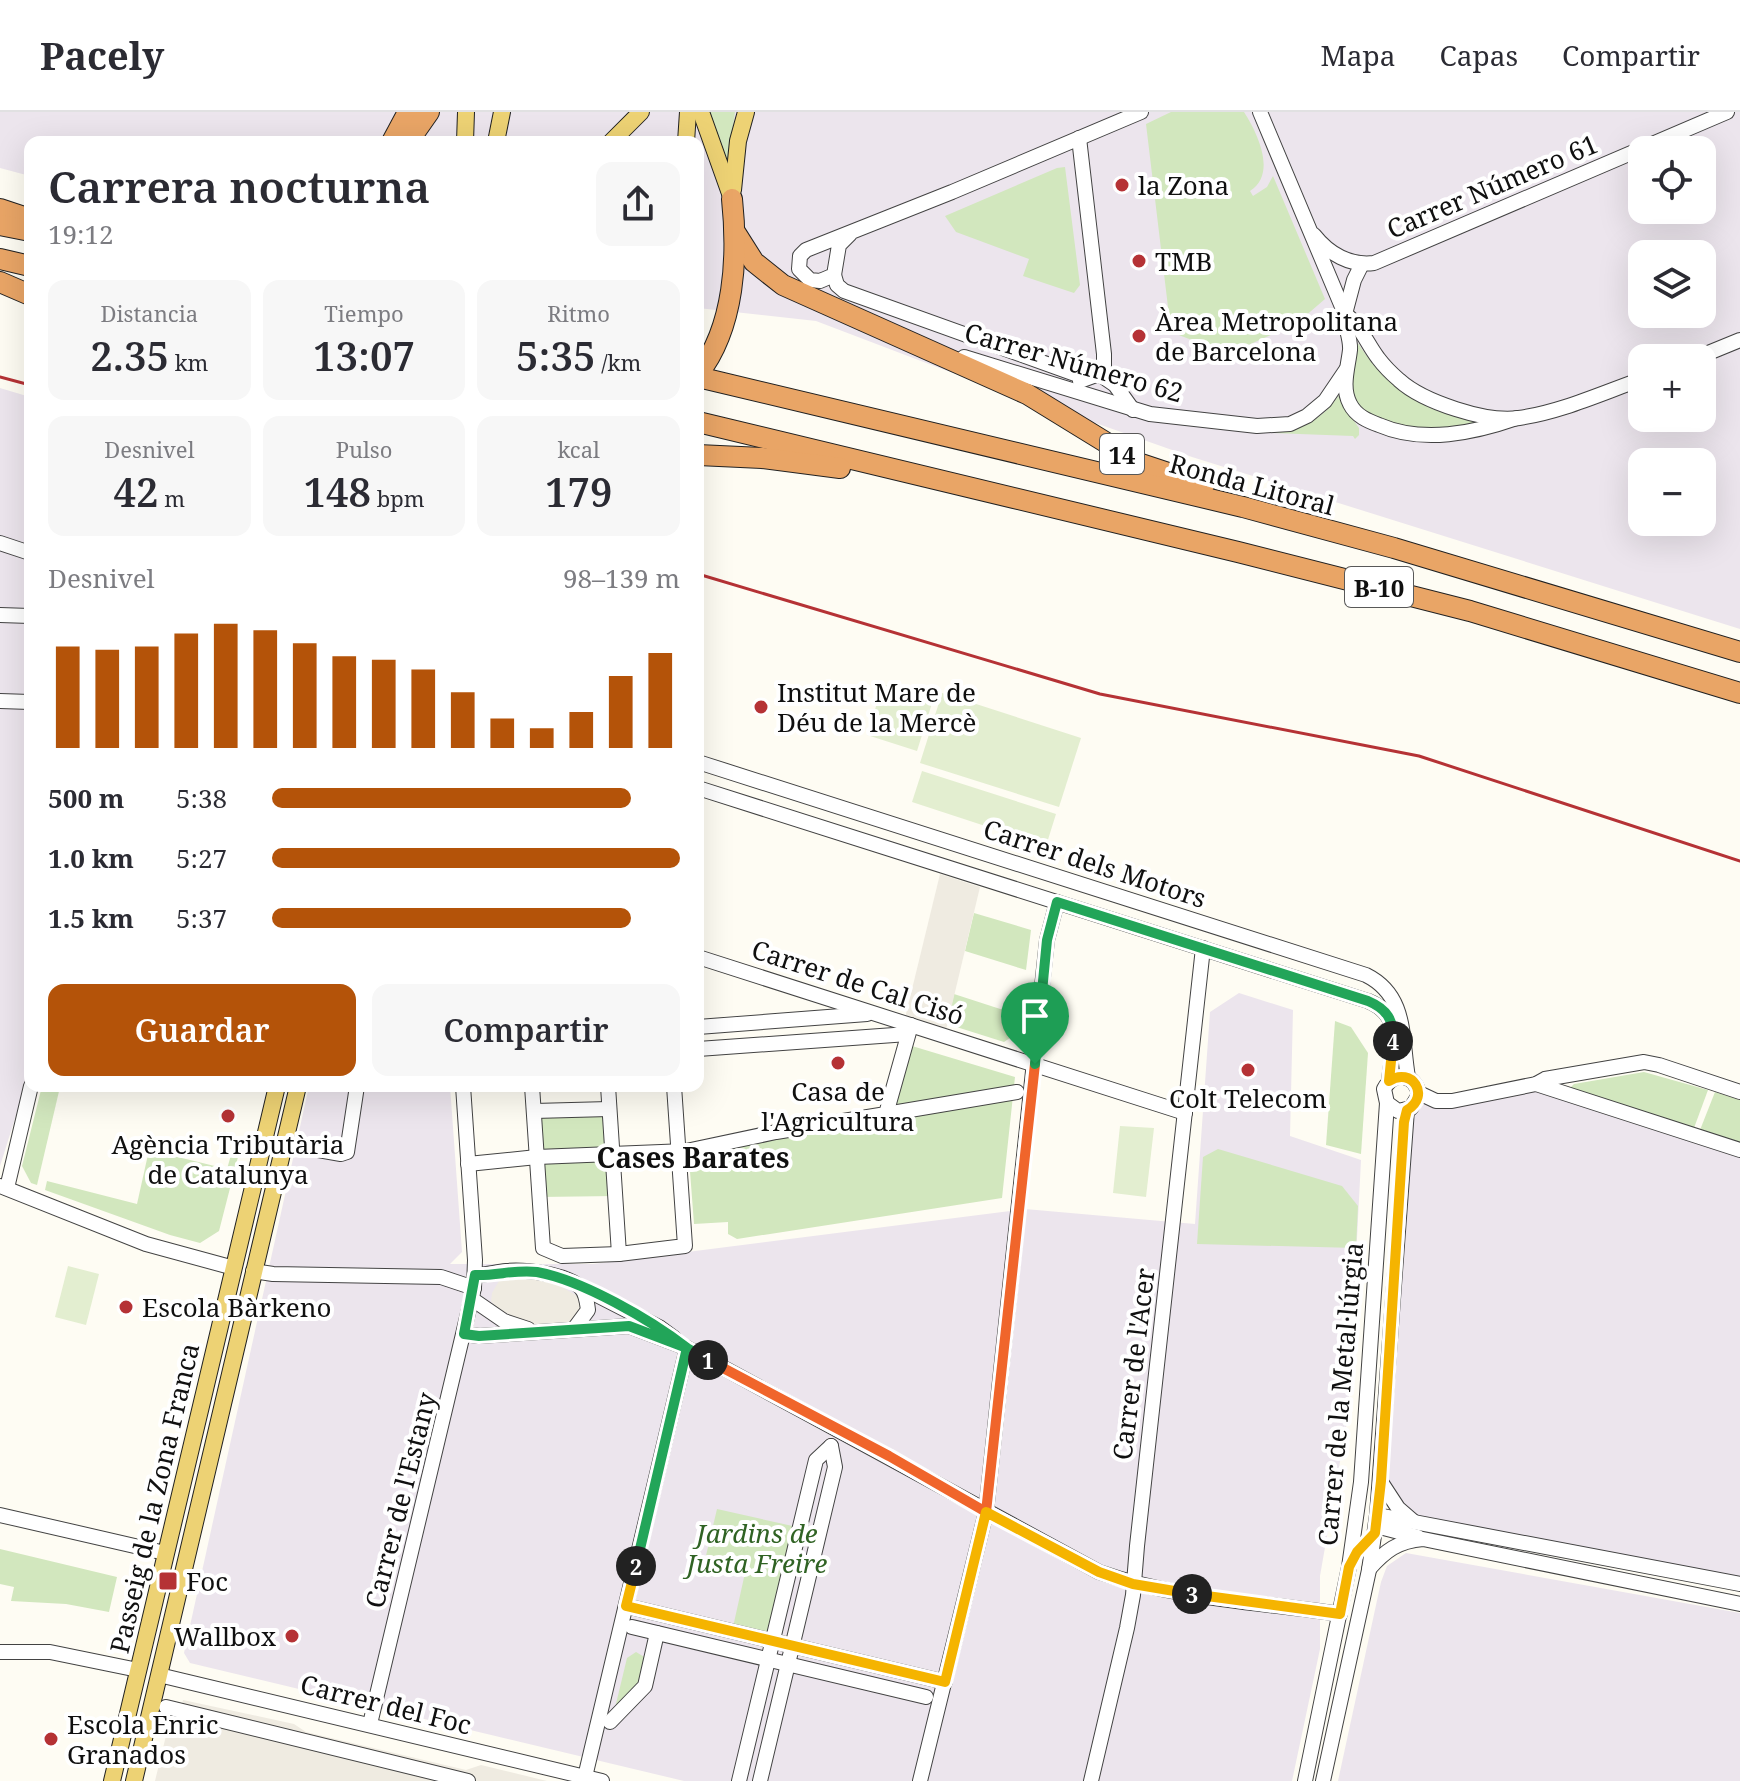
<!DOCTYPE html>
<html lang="es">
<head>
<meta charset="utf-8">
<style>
  :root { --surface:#fff; --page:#f7f7f7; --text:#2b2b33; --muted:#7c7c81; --line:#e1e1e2; --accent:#b45309 }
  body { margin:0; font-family:"Noto Serif",serif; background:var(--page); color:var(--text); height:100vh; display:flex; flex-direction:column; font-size:30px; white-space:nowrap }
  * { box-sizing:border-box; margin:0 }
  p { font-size:26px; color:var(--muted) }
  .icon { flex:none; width:44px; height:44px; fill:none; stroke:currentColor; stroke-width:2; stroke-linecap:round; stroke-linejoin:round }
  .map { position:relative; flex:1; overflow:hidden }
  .side { position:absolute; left:24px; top:24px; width:680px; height:956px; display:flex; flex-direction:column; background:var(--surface); border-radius:16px; box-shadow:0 8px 32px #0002 }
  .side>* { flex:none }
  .buttons { position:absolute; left:1628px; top:24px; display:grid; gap:16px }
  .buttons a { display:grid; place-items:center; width:88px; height:88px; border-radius:16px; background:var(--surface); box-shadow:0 8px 32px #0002; font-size:40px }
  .pin { position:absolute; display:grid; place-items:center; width:68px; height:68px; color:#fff; margin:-82px -34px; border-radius:50% 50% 50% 0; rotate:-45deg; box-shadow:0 0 8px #0007 }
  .pin .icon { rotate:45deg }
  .km { position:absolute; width:40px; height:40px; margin:-20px; border-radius:50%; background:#222; color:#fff; font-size:22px; line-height:40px; text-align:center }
  .round { display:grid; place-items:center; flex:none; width:84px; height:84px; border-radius:16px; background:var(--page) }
  .headline { display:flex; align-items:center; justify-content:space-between; height:136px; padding:0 24px }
  h1 { font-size:44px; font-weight:600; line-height:60px }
  .stats { display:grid; grid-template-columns:repeat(3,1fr); gap:12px; height:136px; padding:8px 24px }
  .stats div { display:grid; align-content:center; border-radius:16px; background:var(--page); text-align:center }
  .stats b { font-size:40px; font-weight:600 }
  .stats small { font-size:22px; font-weight:400 }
  .stats p { font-size:22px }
  .chart { height:224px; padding:16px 24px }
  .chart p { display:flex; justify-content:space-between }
  .chart svg { width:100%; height:144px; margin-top:8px; stroke:var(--accent); stroke-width:6 }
  .primary-button { display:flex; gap:16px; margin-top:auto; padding:16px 24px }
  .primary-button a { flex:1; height:92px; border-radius:16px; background:var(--accent); color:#fff; font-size:32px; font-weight:600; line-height:92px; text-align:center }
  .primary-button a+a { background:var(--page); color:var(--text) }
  ul { padding:0 24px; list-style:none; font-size:26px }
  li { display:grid; grid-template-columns:128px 96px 1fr; align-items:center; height:60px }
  li i { height:20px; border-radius:10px; background:var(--accent) }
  header { display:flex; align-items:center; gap:48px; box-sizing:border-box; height:112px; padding:0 40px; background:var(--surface); border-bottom:2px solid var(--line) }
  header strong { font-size:38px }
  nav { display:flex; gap:44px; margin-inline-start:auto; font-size:28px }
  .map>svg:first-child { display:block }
</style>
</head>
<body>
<header>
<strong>Pacely</strong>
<nav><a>Mapa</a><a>Capas</a><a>Compartir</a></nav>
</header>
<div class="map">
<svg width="1740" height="1669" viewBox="0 0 1740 1669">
  <rect width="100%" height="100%" fill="#fefcf3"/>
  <g fill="#ece5ed" fill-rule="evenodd">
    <path d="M0,0H1740V517L1192,345L942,257L816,209L698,196V30H30V64L0,56ZM1642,38H1702V98H1642ZM1642,142H1702V202H1642ZM1642,246H1702V306H1642ZM1642,350H1702V410H1642Z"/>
    <polygon points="0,276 30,285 30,959 0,1054"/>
    <polygon points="1239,881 1293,898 1290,1024 1361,1048 1348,1304 1320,1464 1320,1537 1292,1669 684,1669 190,1551 184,1541 309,974 450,974 462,1140 450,1152 593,1152 1025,1097 1195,1112 1210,900"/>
    <polygon points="1536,972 1740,1042 1740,1472 1414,1410 1381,1369 1415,993"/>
    <polygon points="1406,1441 1740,1501 1740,1669 1338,1669 1381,1470 1387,1454"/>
  </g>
  <g fill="#d2e7be">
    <polygon points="707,0 735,0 729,49 726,50"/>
    <path d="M1171,0H1244C1258,22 1277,62 1250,79L1253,84L1267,75L1273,64L1325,187L1296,212L1228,242L1171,220L1146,12Z"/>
    <polygon points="1065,55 1080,173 1074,181 1023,164 1029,147 956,120 945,104 1057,56"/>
    <path d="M1358,231C1377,262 1404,286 1438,299C1451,304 1468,305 1479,312C1457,315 1434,320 1411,318C1388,315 1352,299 1350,274C1349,260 1355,244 1358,231Z"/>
    <path d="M1341,280L1347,299L1359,316V323L1355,327L1353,324L1272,321C1305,312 1320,312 1341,280Z"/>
    <polygon points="974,801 1031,818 1026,858 965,839"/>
    <polygon points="954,882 1022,904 1020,919 1004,930 947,912"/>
    <polygon points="1335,909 1351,915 1368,941 1361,1042 1326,1033"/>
    <polygon points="912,934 1015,965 1002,1086 737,1127 728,1122 728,1110 694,1112 688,1033 881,998 879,980 892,978"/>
    <polygon points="1644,960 1708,978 1694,1016 1570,976 1574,972"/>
    <polygon points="42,974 60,975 37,1073 31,1071 22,1054"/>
    <polygon points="1715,980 1740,988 1740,1031 1700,1018"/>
    <polygon points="609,1001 615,1084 540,1085 534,1005"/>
    <polygon points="1218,1037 1342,1074 1358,1094 1356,1136 1197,1132 1203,1045"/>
    <polygon points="149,1038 227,1057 231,1043 238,1045 219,1119 200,1131 170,1123 45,1078 47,1069 137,1092"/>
    <polygon points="717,1397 797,1415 771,1524 733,1515 745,1461 704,1452"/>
    <polygon points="0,1437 117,1465 109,1500 66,1492 11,1489 14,1475 0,1472"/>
    <polygon points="636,1540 646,1546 643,1570 615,1596 627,1546"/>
  </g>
  <g fill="#e3eed0">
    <polygon points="883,572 933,588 917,639 867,623"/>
    <polygon points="942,581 1081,626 1059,695 920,651"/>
    <polygon points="922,659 1056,702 1046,734 912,690"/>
    <polygon points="1120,1014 1154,1016 1146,1085 1113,1081"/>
    <polygon points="68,1154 99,1162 86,1213 55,1205"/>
  </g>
  <g fill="#efebe1">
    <polygon points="940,762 980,775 946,918 905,906"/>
    <polygon points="520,1165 553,1170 579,1185 584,1196 575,1209 561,1212 534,1212 513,1205 495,1194 491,1189 492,1181 499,1169"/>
    <polygon points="183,1588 294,1612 306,1620 466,1658 481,1653 547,1669 155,1669 172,1599 180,1600"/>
  </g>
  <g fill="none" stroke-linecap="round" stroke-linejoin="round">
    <g stroke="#434343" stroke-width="16">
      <g id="minor">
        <path d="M1260,0L1345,202C1344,214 1351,226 1350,238C1348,256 1341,275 1350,292C1356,304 1368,309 1379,313C1423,332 1474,321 1517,306"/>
        <polyline points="1079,26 1104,242 1104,254 1099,262 1080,269"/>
        <polyline points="850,122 839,133 834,163 820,169 810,168 799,157 800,144 806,138 952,80 1141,0"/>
        <path d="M1314,123C1329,142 1350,154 1374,151L1727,0"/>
        <polyline points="834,163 837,173 844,179 1086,266"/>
        <path d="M1345,202C1360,212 1367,232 1378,246C1384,254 1392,262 1399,268C1423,290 1487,311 1519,306C1561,300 1602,281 1642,267"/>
        <polyline points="1345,202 1354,168 1362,152"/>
        <polyline points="964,245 1150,302 1257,314 1290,312 1307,304 1325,289 1346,258"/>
        <polyline points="1696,246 1740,228"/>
        <polyline points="1099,262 1115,273 1133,298"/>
        <polyline points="0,431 30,441"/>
        <polyline points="0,503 30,504"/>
        <polyline points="0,589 30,590"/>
        <path d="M698,650L1366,863C1408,884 1401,926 1408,965"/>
        <path d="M698,676L1368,889C1405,904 1392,937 1389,969"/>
        <polyline points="698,845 1185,1001"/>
        <polyline points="698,915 867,902"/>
        <polyline points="698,937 908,922"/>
        <polyline points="1536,972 1740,1038"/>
        <polyline points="532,974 543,1136 562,1144 619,1142 685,1134 674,974"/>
        <polyline points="608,974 619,1142"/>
        <polyline points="1419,981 1436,989 1452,989 1536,972 1545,967 1644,950 1659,953 1740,980"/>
        <polyline points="534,999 609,997"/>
        <polyline points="886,1002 1017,980"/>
        <polyline points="290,1033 341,1042 347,1040 357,974"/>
        <polyline points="468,1052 537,1045 686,1039 776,1020 886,1002 911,913"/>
        <polyline points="0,1074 146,1132 234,1156"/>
        <polyline points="7,1076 31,974"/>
        <polyline points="253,1159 273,1162 441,1165 474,1176"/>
        <path d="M475,1163C487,1163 495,1160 506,1159C524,1157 566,1162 580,1175C586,1180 587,1190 588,1198L574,1217"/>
        <polyline points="581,1175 659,1215 674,1226"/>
        <polyline points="472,1187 504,1209 528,1217"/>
        <path d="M464,1222L479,1224L629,1214L687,1236L1099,1460C1176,1487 1259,1490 1340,1502"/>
        <polyline points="1381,1370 1398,1396 1413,1409"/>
        <polyline points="0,1403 165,1441"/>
        <polyline points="1377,1403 1740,1472"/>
        <polyline points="1376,1414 1418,1425"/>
        <path d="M1369,1457C1385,1439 1398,1429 1423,1427L1740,1492"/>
        <polyline points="626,1494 945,1570"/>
        <polyline points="632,1515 926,1585"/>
        <polyline points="0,1540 50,1540 138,1558"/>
        <polyline points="159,1563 602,1669"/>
        <polyline points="166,1595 468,1669"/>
        <polyline points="610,1610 645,1574 657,1521"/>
        <polyline points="370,1612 474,1176 475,1148 463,974"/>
        <polyline points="584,1669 687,1236"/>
        <polyline points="739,1669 816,1348 831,1334"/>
        <polyline points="760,1669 835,1355 831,1334"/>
        <polyline points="920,1669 986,1400 1047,828 1057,790"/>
        <polyline points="1091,1669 1127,1516 1133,1483 1137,1434 1203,836"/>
        <path d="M1305,1669L1349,1455L1361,1370L1387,991L1384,977C1394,958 1416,962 1419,983L1411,996L1398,999L1387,991"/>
        <polyline points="1323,1669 1369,1458 1377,1403 1407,998"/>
      </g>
    </g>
    <g stroke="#212121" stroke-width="18">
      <g id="major">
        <polyline points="701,0 732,87"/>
        <polyline points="465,30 466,0"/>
        <polyline points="496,30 502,0"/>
        <polyline points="611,30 641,0"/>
        <polyline points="686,30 688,0"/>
        <polyline points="733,78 738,29 746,0"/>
        <polyline points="112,1669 277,974"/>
        <polyline points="134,1669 298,974"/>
      </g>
    </g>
    <g stroke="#212121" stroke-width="22">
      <g id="highway">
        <polyline points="392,30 408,0"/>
        <polyline points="408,30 429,0"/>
        <polyline points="0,97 30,107"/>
        <polyline points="0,113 30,119"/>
        <polyline points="735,120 754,150 783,173 1027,282 1141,352 1204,373"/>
        <polyline points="0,147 30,154"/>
        <polyline points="0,170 30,183"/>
        <path d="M698,262C735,215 738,144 732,87"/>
        <polyline points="698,265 1243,395 1394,436 1740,540"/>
        <polyline points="698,310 1238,440 1470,499 1740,581"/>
        <polyline points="698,343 762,346 840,356"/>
      </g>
    </g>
    <use href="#minor" stroke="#fff" stroke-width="14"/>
    <use href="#major" stroke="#edd274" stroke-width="16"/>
    <use href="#highway" stroke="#e9a566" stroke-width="20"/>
    <g stroke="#b53235" stroke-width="3">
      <polyline points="0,265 30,273"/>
      <polyline points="698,462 1100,582 1419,644 1740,749"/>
    </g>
  </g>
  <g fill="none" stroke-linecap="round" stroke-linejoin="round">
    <g stroke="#fff" stroke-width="16">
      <polyline id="split-1" points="708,1248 889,1344 986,1400 1035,952"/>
    </g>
    <g stroke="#fff" stroke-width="16">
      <path id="split-2" d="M636,1454L687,1236C651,1208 582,1168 537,1160C516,1157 496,1164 475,1163L464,1222L479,1224L629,1214L687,1236L708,1248"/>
    </g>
    <g stroke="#fff" stroke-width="16">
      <polyline id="split-3" points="636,1454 626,1494 945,1570 986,1400 1099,1460 1133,1472 1192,1482"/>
    </g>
    <g stroke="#fff" stroke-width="16">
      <path id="split-4" d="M1192,1482L1340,1502L1349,1455L1357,1440L1375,1421L1381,1369L1404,1010L1407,998C1431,984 1412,954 1389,969L1393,929"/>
    </g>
    <g stroke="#fff" stroke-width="16">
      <path id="split-5" d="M1035,952L1047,828L1057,790L1368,889C1387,897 1394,908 1393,929"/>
    </g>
    <use href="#split-1" stroke="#f0652b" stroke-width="10"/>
    <use href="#split-2" stroke="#22a559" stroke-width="10"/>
    <use href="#split-3" stroke="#f5b400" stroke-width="10"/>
    <use href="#split-4" stroke="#f5b400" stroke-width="10"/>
    <use href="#split-5" stroke="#22a559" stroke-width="10"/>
  </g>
  <g fill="#b53235" stroke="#fff" stroke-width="3">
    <circle cx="1122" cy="73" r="8"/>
    <circle cx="1139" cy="149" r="8"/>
    <circle cx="1139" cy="224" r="8"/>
    <circle cx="761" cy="595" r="8"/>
    <circle cx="838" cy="951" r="8"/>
    <circle cx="1248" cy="958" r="8"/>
    <circle cx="228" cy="1004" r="8"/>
    <circle cx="126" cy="1195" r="8"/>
    <rect x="158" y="1459" width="20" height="20" rx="4"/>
    <circle cx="292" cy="1524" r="8"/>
    <circle cx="51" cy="1627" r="8"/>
  </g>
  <g text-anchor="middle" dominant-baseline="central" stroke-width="8" stroke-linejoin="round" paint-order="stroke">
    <g fill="#fff" stroke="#585858" stroke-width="2">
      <rect x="1100" y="322" width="44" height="40" rx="6"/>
      <rect x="1345" y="455" width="68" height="40" rx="6"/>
    </g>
    <g font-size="24" font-weight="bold" fill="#101010">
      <text x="1122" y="342">14</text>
      <text x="1379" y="475">B-10</text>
    </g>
    <g font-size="26" fill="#101010" stroke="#fff" text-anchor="start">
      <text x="1138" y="73">la Zona</text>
      <text x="1155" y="149">TMB</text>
      <text x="1155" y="209">Àrea Metropolitana<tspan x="1155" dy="30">de Barcelona</tspan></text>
      <text x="777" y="580">Institut Mare de<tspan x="777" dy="30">Déu de la Mercè</tspan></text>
      <text x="838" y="979" text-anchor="middle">Casa de<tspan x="838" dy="30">l'Agricultura</tspan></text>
      <text x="1248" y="986" text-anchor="middle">Colt Telecom</text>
      <text x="228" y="1032" text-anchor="middle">Agència Tributària<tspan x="228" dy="30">de Catalunya</tspan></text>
      <text x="142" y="1195">Escola Bàrkeno</text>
      <text x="186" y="1469">Foc</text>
      <text x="276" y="1524" text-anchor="end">Wallbox</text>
      <text x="67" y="1612">Escola Enric<tspan x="67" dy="30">Granados</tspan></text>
    </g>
    <g font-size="26" fill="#101010" stroke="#fff">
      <text transform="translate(1492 74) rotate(-23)">Carrer Número 61</text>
      <text transform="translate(1074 250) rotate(16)">Carrer Número 62</text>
      <text transform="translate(1252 372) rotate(15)">Ronda Litoral</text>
      <text transform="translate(1095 751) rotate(18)">Carrer dels Motors</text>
      <text transform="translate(858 870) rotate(18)">Carrer de Cal Cisó</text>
      <text transform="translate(1133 1252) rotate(-83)">Carrer de l'Acer</text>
      <text transform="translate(1340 1282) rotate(-85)">Carrer de la Metal·lúrgia</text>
      <text transform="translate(154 1386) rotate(-77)">Passeig de la Zona Franca</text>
      <text transform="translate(400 1388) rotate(-76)">Carrer de l'Estany</text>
      <text transform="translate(386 1592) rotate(14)">Carrer del Foc</text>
    </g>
    <g font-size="26" font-style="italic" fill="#306324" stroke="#fff">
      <text x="757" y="1421">Jardins de<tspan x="757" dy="30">Justa Freire</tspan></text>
    </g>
    <g font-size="28" font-weight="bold" fill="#101010" stroke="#fff">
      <text x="693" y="1045">Cases Barates</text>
    </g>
  </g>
</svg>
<div class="buttons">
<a><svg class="icon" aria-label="locate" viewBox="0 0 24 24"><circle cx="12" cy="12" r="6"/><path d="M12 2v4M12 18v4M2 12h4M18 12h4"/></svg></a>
<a><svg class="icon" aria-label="layers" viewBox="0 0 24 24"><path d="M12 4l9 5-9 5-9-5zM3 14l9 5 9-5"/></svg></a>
<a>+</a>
<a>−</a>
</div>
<div class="pin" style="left:1035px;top:952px;background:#1e9e55"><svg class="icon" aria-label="arrive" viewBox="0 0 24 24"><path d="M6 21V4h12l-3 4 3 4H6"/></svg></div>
<b class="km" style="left:708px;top:1248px">1</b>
<b class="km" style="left:636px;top:1454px">2</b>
<b class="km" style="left:1192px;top:1482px">3</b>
<b class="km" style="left:1393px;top:929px">4</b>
<section class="side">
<div class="headline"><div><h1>Carrera nocturna</h1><p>19:12</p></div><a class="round"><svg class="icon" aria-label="share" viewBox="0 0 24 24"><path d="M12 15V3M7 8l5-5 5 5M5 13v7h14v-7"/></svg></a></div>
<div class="stats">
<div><p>Distancia</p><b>2.35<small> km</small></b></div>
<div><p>Tiempo</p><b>13:07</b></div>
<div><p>Ritmo</p><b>5:35<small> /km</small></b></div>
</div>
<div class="stats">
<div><p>Desnivel</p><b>42<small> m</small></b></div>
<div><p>Pulso</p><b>148<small> bpm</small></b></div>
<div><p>kcal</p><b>179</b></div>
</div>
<div class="chart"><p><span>Desnivel</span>98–139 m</p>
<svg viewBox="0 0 160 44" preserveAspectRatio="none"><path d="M5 44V13M15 44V14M25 44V13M35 44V9M45 44V6M55 44V8M65 44V12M75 44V16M85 44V17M95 44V20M105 44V27M115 44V35M125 44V38M135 44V33M145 44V22M155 44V15"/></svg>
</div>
<ul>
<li><b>500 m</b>5:38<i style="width:88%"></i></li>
<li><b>1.0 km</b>5:27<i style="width:100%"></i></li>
<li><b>1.5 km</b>5:37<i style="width:88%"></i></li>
</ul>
<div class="primary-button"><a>Guardar</a><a>Compartir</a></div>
</section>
</div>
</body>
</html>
